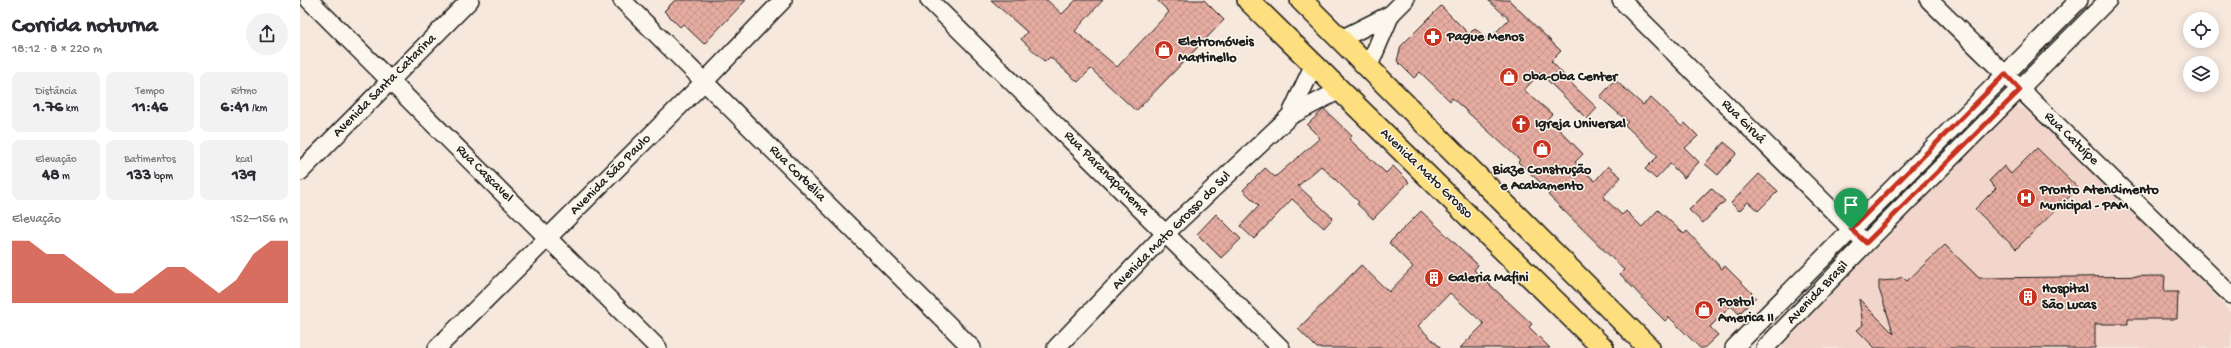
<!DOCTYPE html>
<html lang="pt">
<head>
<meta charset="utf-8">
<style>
  :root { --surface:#fff; --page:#f2f2f3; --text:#2b2b33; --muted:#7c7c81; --accent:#c8321e }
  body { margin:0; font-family:"Gochi Hand",sans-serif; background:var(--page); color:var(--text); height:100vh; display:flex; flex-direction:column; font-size:15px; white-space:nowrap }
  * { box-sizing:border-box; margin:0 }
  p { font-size:13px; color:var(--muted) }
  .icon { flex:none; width:22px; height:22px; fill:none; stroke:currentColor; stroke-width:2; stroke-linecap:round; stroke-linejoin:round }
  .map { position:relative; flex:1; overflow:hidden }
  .sheet { display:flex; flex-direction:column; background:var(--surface); width:300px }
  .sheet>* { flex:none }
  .fabs { position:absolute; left:1883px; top:12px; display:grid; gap:8px }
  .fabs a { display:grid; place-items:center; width:36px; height:36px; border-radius:50%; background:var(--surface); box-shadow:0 2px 10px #0003; font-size:20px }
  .pin { position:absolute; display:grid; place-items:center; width:34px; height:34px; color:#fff; margin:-41px -17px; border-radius:50% 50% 50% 0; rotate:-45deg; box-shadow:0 0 4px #0007 }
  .pin .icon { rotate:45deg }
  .round { display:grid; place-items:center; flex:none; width:42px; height:42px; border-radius:21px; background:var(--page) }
  .headline { display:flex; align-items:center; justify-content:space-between; height:68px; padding:0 12px }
  h1 { font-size:22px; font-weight:800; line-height:30px }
  .stats { display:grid; grid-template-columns:repeat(3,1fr); gap:6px; height:68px; padding:4px 12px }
  .stats div { display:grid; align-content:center; border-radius:8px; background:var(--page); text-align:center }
  .stats b { font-size:17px; font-weight:800 }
  .stats small { font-size:11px; font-weight:400 }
  .stats p { font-size:11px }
  .chart { height:112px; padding:8px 12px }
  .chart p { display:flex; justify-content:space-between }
  .chart svg { width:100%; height:72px; margin-top:4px; fill:var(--accent); opacity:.7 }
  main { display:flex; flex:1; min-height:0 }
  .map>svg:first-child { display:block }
</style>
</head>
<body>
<main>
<section class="sheet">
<div class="headline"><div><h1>Corrida noturna</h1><p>18:12 · 8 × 220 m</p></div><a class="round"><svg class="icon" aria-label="share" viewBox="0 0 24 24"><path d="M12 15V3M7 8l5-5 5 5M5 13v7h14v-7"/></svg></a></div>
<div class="stats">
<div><p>Distância</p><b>1.76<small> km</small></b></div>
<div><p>Tempo</p><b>11:46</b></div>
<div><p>Ritmo</p><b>6:41<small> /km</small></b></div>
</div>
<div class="stats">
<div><p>Elevação</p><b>48<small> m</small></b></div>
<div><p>Batimentos</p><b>133<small> bpm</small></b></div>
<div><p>kcal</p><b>139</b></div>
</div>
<div class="chart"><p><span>Elevação</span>152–156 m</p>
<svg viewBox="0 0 160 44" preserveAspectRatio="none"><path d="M0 44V6L10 6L20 14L30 14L40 22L50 30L60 38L70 38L80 30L90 22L100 22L110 30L120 38L130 30L140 14L150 6L160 6V44z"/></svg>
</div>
</section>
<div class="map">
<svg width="1931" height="348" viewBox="0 0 1931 348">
  <defs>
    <pattern id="building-cross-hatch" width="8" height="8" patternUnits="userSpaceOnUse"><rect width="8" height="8" fill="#e6aca1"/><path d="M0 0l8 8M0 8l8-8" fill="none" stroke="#c5938a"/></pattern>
  </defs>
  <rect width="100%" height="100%" fill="#f7e8dd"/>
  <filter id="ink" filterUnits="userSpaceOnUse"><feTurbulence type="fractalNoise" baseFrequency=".025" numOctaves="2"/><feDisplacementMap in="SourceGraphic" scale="8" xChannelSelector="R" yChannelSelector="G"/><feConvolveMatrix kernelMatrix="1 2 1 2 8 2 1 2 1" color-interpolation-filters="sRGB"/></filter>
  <g filter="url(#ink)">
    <polygon fill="#f2d6cb" points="1714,107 1725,109 1869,245 1931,313 1931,348 1476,348"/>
    <g fill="url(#building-cross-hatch)" stroke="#1c1c1c">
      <polygon points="375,0 446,0 404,44 383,24 380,27 364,11"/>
      <polygon points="691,0 747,0 762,14 776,0 803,0 775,31 817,67 869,12 857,0 904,0 924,20 836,111 791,69 778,82 750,57 745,62 721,39 727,32"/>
      <polygon points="1188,0 1209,0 1261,51 1251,61 1275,87 1297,108 1287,119 1240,73 1224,90 1252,114 1248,118 1283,154 1275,162 1295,181 1308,166 1321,177 1303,197 1322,215 1326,211 1342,227 1358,210 1384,234 1387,231 1422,269 1425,266 1456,297 1439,314 1431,306 1410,327 1418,335 1404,348 1400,348 1369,317 1365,321 1349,305 1320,274 1324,270 1248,195 1251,192 1218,162 1220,160 1152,98 1150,101 1120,72 1114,78 1097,61 1101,46 1141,6 1169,34 1175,28 1188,40 1209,19"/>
      <polygon points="1315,80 1343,105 1351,98 1382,127 1385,123 1398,136 1385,148 1399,162 1384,178 1370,164 1356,179 1345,169 1358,156 1325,125 1328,122 1300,97"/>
      <polygon points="1024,109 1052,136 1049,139 1086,173 1093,166 1109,182 1073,219 1057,204 1059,202 1021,166 998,186 1033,218 1024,228 992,199 954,239 940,226 959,206 943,190 965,168 975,177 1020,138 1007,125"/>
      <polygon points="1424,142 1437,153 1418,175 1405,164"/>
      <polygon points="1737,148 1778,188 1716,249 1675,209 1696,188 1689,181 1704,166 1711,174"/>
      <polygon points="1459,174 1478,191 1458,211 1448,202 1439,211 1431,203"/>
      <polygon points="1411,188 1425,201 1403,223 1389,210"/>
      <polygon points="1121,211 1178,265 1174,270 1232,324 1229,327 1250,348 1160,348 1184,324 1150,293 1118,326 1141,348 1017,348 998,329 1061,265 1089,292 1113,267 1089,243"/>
      <polygon points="916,214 941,239 921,258 897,234"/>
      <polygon points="1645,245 1679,278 1865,276 1864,292 1878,292 1877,319 1828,319 1828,324 1795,324 1795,348 1575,348 1557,330 1563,325 1559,299 1594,334 1579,289 1579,281 1594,280 1602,277 1607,281"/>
    </g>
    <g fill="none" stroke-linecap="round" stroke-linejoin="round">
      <g stroke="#1c1c1c" stroke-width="20">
        <g id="minor">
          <polyline points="9,0 358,348"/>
          <polyline points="322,0 672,348"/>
          <polyline points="629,0 981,348"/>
          <polyline points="1321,0 1559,237"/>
          <polyline points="1629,0 1931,295"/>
          <polyline points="1041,39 1091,14 1105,0"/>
          <polyline points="1068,68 1091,14"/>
          <polyline points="990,116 1014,64"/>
          <polyline points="0,172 170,0"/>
          <polyline points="137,348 404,82 483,0"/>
          <polyline points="756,348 866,233 990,116 1040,90"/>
          <polyline points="1434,348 1779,0"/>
          <polyline points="1465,348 1566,243 1808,0"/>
        </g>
      </g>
      <g stroke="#1c1c1c" stroke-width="24">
        <g id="major">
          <polyline points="948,0 1303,348"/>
          <polyline points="1001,0 1349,348"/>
        </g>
      </g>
      <use href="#minor" stroke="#fbf7ec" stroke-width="17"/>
      <use href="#major" stroke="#fddf80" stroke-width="21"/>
    </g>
  </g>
  <g fill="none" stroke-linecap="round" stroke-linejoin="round" filter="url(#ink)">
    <g stroke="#fff" stroke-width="8">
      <polygon id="route" points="1705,74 1720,90 1566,243 1551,229"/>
    </g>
    <use href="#route" stroke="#c8321e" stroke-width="5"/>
  </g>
  <defs>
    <g id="pharmacy-disc" transform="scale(1)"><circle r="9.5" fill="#c8321e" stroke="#fbf7ec"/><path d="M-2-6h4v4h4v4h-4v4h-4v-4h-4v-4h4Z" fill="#fff"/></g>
    <g id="shop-disc" transform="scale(1)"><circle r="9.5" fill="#c8321e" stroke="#fbf7ec"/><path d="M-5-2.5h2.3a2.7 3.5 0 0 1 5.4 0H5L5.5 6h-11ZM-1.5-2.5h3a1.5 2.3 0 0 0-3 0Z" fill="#fff"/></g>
    <g id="church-disc" transform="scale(1)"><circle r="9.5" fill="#c8321e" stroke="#fbf7ec"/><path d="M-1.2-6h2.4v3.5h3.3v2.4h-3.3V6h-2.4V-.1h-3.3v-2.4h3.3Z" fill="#fff"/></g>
    <g id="hospital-disc" transform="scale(1)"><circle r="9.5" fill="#c8321e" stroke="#fbf7ec"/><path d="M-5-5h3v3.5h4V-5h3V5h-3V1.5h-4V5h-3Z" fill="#fff"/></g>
    <g id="building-disc" transform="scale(1)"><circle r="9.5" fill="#c8321e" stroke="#fbf7ec"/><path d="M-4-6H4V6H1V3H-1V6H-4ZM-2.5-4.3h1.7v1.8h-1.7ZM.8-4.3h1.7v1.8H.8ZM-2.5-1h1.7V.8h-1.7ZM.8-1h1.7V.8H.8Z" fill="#fff"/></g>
  </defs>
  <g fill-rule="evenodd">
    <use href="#pharmacy-disc" x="1133" y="37"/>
    <use href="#shop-disc" x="864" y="50"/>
    <use href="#shop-disc" x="1209" y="77"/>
    <use href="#church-disc" x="1221" y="124"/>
    <use href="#shop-disc" x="1242" y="149"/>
    <use href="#hospital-disc" x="1726" y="198"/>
    <use href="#building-disc" x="1134" y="278"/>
    <use href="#building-disc" x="1728" y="297"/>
    <use href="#shop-disc" x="1404" y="310"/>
  </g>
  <g text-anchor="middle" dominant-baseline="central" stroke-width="3" stroke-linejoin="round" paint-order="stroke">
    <g font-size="14" font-weight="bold" fill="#1c1c1c" stroke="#fbf7ec" text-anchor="start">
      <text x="1147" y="37">Pague Menos</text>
      <text x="878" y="42">Eletromóveis<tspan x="878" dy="16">Martinello</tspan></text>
      <text x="1223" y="77">Oba-Oba Center</text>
      <text x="1235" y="124">Igreja Universal</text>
      <text x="1242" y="170" text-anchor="middle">Biaze Construção<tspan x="1242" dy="16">e Acabamento</tspan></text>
      <text x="1740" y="190">Pronto Atendimento<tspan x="1740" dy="16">Municipal - PAM</tspan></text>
      <text x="1148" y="278">Galeria Mafini</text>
      <text x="1742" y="289">Hospital<tspan x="1742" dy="16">São Lucas</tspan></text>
      <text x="1418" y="302">Postol<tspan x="1418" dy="16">America II</tspan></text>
    </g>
    <g font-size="14" fill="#1c1c1c" stroke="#fbf7ec">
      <text transform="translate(85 86) rotate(-45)">Avenida Santa Catarina</text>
      <text transform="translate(1443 122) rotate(45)">Rua Giruá</text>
      <text transform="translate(1771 139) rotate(44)">Rua Catuípe</text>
      <text transform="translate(184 174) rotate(45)">Rua Cascavel</text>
      <text transform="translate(497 174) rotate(45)">Rua Corbélia</text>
      <text transform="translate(806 174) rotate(45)">Rua Paranapanema</text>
      <text transform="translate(1126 174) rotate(44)">Avenida Mato Grosso</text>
      <text transform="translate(311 175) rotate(-45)">Avenida São Paulo</text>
      <text transform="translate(872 231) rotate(-45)">Avenida Mato Grosso do Sul</text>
      <text transform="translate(1518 293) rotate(-46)">Avenida Brasil</text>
    </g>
  </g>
</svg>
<div class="fabs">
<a><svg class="icon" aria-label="locate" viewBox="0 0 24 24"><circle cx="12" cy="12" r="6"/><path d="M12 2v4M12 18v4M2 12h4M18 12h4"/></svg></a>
<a><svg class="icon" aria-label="layers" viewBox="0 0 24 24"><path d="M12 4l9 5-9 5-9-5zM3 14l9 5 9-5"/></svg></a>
</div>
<div class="pin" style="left:1551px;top:229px;background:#1e9e55"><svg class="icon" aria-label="arrive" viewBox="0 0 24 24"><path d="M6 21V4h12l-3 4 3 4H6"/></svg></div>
</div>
</main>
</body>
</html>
